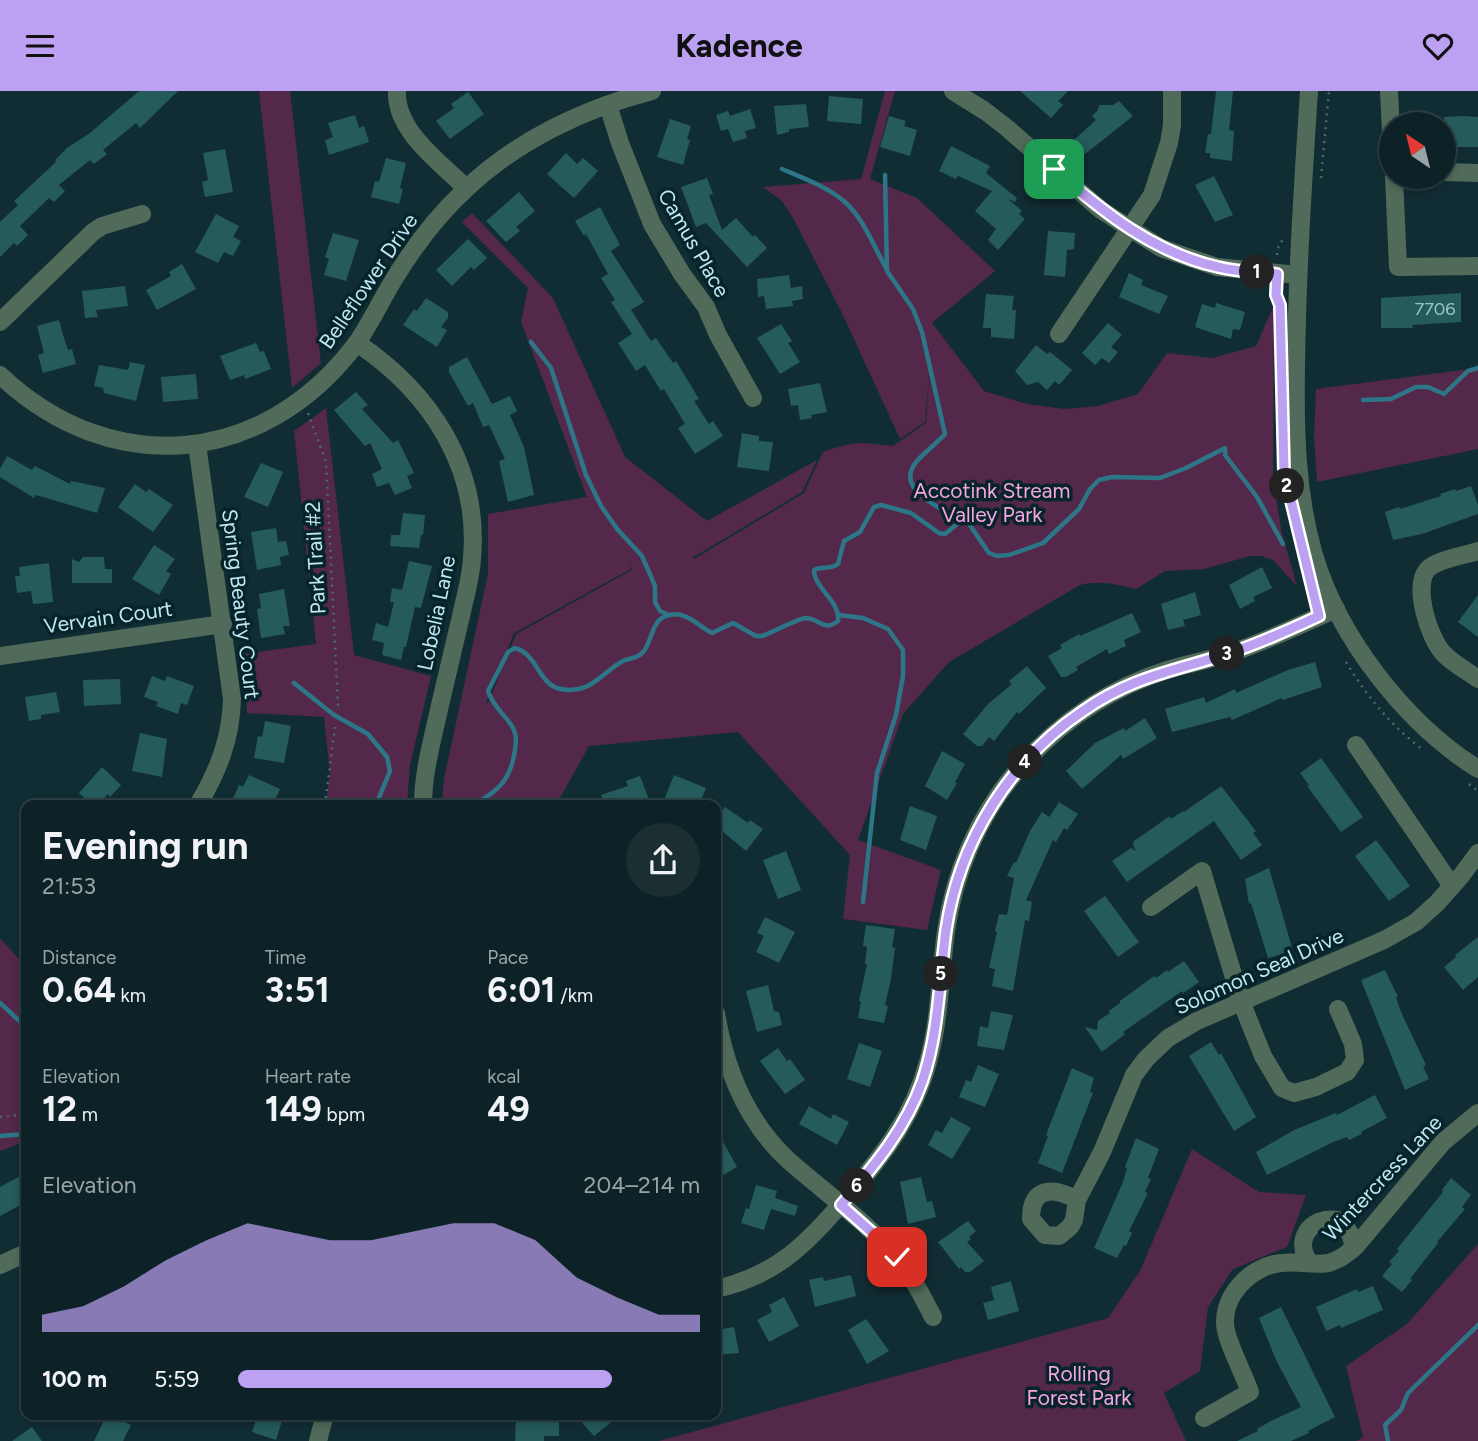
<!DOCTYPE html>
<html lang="en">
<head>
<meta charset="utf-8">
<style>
  :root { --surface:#0d2227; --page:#1b2f33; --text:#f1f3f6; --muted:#9aa4a7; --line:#2d3f44; --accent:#bca0f2 }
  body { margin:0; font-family:Figtree,sans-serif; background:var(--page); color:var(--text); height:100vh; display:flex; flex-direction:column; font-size:26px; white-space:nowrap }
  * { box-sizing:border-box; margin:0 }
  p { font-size:23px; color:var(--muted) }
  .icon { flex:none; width:38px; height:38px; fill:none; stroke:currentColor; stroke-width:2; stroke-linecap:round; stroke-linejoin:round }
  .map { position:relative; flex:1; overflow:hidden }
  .sheet { position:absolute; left:21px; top:709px; width:700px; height:620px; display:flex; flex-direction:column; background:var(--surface); border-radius:14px; box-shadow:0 4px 10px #0003,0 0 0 2px var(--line) }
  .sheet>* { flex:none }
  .needle { width:46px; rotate:325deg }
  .buttons { position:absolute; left:1379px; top:21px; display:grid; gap:14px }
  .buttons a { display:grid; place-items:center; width:77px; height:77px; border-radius:50%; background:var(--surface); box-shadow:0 4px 10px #0003,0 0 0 2px var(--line); font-size:35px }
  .pin { position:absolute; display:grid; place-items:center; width:60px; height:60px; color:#fff; margin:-30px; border-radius:14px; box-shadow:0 4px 10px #0006 }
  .km { position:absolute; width:35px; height:35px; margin:-18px; border-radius:50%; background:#222; color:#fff; font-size:19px; line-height:35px; text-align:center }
  .round { display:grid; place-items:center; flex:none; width:74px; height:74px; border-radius:37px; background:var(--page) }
  .head { display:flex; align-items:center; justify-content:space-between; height:119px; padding:0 21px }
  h1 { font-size:38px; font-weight:700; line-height:52px }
  .stats { display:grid; grid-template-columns:repeat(3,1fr); gap:10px; height:119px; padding:7px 21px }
  .stats div { display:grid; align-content:center }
  .stats b { font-size:35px; font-weight:700 }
  .stats small { font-size:19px; font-weight:400 }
  .stats p { font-size:19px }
  .chart { height:196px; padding:14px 21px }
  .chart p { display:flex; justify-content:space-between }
  .chart svg { width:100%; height:126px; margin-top:7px; fill:var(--accent); opacity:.7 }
  ul { padding:0 21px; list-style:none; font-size:23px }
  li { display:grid; grid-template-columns:112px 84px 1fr; align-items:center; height:52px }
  li i { height:18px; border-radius:9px; background:var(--accent) }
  header { display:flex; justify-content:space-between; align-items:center; height:91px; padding:0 21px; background:var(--accent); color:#111; font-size:32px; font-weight:700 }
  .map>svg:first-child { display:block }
</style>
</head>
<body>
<header><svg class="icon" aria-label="menu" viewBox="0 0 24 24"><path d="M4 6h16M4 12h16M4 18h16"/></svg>Kadence<svg class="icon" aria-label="heart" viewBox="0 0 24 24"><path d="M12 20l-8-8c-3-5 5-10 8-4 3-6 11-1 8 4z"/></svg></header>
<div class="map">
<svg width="1478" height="1350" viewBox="0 0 1478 1350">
  <rect width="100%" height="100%" fill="#112d34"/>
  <g fill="#53284a" fill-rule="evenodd">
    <polygon points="259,0 290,0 321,272 292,297"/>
    <path d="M885,0H895L870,88L917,107L995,180L932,232L984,300L1027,313L1065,318L1098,315L1138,303L1167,262L1212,267L1256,255L1274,214L1273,389L1282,443L1297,495L1273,469L1261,465H1250L1204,478L1165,480L1136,498C1116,493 1100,489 1080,494L949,571L903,623L858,749L941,779L927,839L843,828L850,764L738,641L589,655L556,714H442L444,688L488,483V423L587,406L521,231L528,197L462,131L472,122L553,207L625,366L707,430L817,369L802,401L692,467L694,468L804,402L823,361C853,350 861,351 893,355L926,332L930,273L925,331L900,348L842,222L793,127L782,110L763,96L861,88ZM628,469L632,479L516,543L488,612H486L514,542L631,478Z"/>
    <polygon points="1478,277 1478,358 1317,391 1314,345 1316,298"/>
    <polygon points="326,317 354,564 431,585 410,674 407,714 326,714 330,682 324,626 247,622 244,563 316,553 294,340"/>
    <polygon points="0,847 26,876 26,1050 0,1060"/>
    <polygon points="1192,1058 1259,1101 1306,1104 1287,1156 1233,1178 1208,1216 1200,1280 1164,1302 1186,1350 659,1350 1108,1227 1140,1180"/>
    <polygon points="1478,1153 1478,1350 1356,1350 1363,1346 1346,1275 1407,1233"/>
  </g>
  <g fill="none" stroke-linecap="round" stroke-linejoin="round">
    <g stroke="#2d7687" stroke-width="4.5">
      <path d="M782,78C803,87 828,96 845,111C864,128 874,156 886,177"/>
      <path d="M885,84L887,180L913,218L922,241L945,343C936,353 926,360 917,370C892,399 943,417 961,430"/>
      <polyline points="531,251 551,277 586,384 601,415 618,439 642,465 655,495 655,511 660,520 669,524"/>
      <polyline points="1363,309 1391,308 1416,296 1428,296 1444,303 1468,280 1478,277"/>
      <polyline points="839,524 863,527 888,538 903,559 903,585 896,624 877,682 863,811"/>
      <polyline points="294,592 334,624 368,643 387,666 390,680 378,709 379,714"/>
      <path d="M473,714C499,700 511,688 515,659C516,650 517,645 513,637C505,623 493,616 488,600L508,561L515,557C538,563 538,594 561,598C591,604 602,581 623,570C629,567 637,568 642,562C653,552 650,528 669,524C687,520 698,535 712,542L733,532L756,545H762C771,542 799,527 806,527C820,528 824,541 838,530C841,511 814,497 814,479C822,475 830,479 838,473L844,450L860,441L874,416L881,414L911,422L939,442L945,443L961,430H967L989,462L997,465L1009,464L1043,452L1079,418L1090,398L1099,389L1112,386L1160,387L1186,377L1225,357V364L1257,406L1283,453"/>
      <polyline points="0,912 26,936"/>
      <polyline points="0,1045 26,1043"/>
      <polyline points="1388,1350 1385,1334 1401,1319 1408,1302 1478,1234"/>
    </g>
  </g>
  <g fill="#255b5b">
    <polygon points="139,0 178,0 140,37 136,32 103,59 107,63 94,73 90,69 59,94 65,100 54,111 49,107 20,135 28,144 17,155 14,152 0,166 0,131 18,114 14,110 56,71 55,69 67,57 90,42"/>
    <polygon points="1020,0 1068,0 1058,10 1063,14 1051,27"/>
    <polygon points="1216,0 1233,0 1229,39 1234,40 1232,70 1210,67 1210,62 1205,62 1208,43 1211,43"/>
    <polygon points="468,1 484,23 450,48 436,30 454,17 451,13"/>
    <polygon points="829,5 863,8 861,33 827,30"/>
    <polygon points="1119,10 1133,25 1085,63 1073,50 1096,29 1092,25 1098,19 1099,14 1113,14"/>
    <polygon points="806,13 809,36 789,38 789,41 777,44 774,15"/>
    <polygon points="750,18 756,37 745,40 747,47 733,51 728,38 721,40 716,24 728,20 730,25"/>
    <polygon points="355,24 359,37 364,35 369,51 329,64 325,49 333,46 328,32"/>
    <polygon points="889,25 906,30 904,35 917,39 910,65 880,56"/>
    <polygon points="1463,25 1478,26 1478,56 1444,56 1444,26"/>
    <polygon points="670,28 691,35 687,48 690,49 683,74 657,66"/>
    <polygon points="951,55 990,75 986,82 1017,107 1015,111 1008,108 1022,120 1019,123 1025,128 998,159 988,149 996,138 975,120 992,100 958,85 956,88 939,80"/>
    <polygon points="225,58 233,101 205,106 202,91 208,89 203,62"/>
    <polygon points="566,62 577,73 583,67 598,80 574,107 547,83"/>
    <polygon points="386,67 406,72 400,97 403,98 399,113 371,106 375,90 379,91"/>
    <polygon points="1214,85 1233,124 1215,131 1195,94"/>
    <polygon points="707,87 713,103 709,104 722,139 736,127 753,146 755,144 767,157 747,176 706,132 696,136 681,96"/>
    <polygon points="519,101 535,120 516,136 520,140 506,151 486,130"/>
    <polygon points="600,116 620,154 611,160 644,211 631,219 651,250 656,247 673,272 676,270 699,308 694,310 709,333 713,330 723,345 695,363 678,337 685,333 664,298 661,300 645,274 636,280 618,252 632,243 611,211 615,209 601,187 608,183 586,143 584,145 575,130"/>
    <polygon points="216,123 239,135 233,146 241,150 233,165 224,161 218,172 195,161"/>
    <polygon points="1048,140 1075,142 1074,158 1067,159 1065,186 1044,184"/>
    <polygon points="333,142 359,149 346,190 324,184 329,168 325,166"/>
    <polygon points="468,148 487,167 474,179 471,176 452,195 436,179"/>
    <polygon points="182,173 196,198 157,219 146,199 171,185 169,181"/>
    <polygon points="1129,182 1143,189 1141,194 1168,205 1159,223 1119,206"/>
    <polygon points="789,184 791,197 802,195 803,208 792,210 793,215 766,218 764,205 758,206 757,188"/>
    <polygon points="125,195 128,215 96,219 98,226 85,227 82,200"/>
    <polygon points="1461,202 1461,231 1412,234 1413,237 1381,237 1381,207"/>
    <polygon points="986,203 1014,205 1012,219 1016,219 1014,248 991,246 991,237 983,237"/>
    <polygon points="426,207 448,221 448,227 441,236 447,239 437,256 403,234 414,218 417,220"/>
    <polygon points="1216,212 1245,221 1240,239 1233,238 1231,248 1195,236 1202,213 1215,217"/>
    <polygon points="59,229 64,247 68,259 72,258 76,273 43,282 38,264 44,262 37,235"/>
    <polygon points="1108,232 1122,244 1111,256 1118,261 1109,272 1102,267 1095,274 1082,262"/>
    <polygon points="781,233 792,250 788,252 800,271 780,283 757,247"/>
    <polygon points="256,252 260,261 264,260 271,278 245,288 244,284 230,289 220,265"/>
    <polygon points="1036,254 1047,263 1050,261 1072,279 1059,294 1055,290 1047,299 1038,291 1027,294 1015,280"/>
    <polygon points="467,266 492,313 510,305 517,320 510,324 524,356 534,404 508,411 499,370 505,368 489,334 483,336 473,312 468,315 449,281 449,276"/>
    <polygon points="130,271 145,274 136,310 104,302 103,297 94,295 99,274 128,279"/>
    <polygon points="196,283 198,308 163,311 161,286"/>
    <polygon points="820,292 827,321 811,324 812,327 800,329 798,314 791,315 788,298"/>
    <polygon points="356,301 368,314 362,318 393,352 398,349 414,382 407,385 412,397 395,404 389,392 377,396 372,383 382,378 370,352 365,355 334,319"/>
    <polygon points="742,342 759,345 759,350 773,351 769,380 737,376"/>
    <polygon points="7,365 32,379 35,375 70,393 71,390 105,397 97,422 36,404 34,407 0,386 0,378"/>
    <polygon points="261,372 283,381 268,416 244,406"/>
    <polygon points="135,393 146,401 149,398 173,414 153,441 118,416"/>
    <polygon points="1471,395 1478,414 1478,423 1422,443 1393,449 1385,421 1399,416 1400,418 1441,405 1440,403 1455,398 1456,400"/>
    <polygon points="403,422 425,424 423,444 421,444 419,457 390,455 391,444 400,444"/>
    <polygon points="276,437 278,451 286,450 289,464 280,466 281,474 257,479 251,441"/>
    <polygon points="154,454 175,468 166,480 171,483 159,504 132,488"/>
    <polygon points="83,466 104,466 105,478 112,478 112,492 72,492 72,468 79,471"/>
    <polygon points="409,470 432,475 421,517 415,516 406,556 404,556 401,569 382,564 384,552 372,549 376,532 388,536 394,511 390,511 392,497 402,499"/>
    <polygon points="49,472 53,511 33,513 31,500 17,502 15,485 20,485 19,476"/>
    <polygon points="1262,476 1272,497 1253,506 1255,510 1240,518 1229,494"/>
    <polygon points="284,498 290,535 283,535 285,543 261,547 257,518 261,517 259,503"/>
    <polygon points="1195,501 1201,524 1183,529 1185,535 1168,539 1161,513"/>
    <polygon points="1478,504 1478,546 1458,531"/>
    <polygon points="1132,522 1141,541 1124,549 1126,555 1109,563 1107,558 1076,576 1078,579 1066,586 1061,586 1048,565 1062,557 1060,554 1079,543 1080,545"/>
    <polygon points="1315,571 1322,596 1283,609 1282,607 1232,629 1230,626 1172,641 1165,618 1204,606 1206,612 1235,598 1236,602 1288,579"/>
    <polygon points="1027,575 1046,597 1019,623 1017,621 994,650 989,646 982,655 977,655 963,643 988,613 1012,593 1009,590"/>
    <polygon points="152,585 165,590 167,585 194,595 187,614 181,612 178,623 156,615 158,611 144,606"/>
    <polygon points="120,588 121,613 84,615 83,589"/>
    <polygon points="56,601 60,621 41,624 41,628 29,630 25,606"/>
    <polygon points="1145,627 1157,647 1123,668 1121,664 1082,698 1066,680 1095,652 1124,637 1125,640"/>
    <polygon points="265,630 291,635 284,672 254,667 258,645 262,646"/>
    <polygon points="140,642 167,648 162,686 132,680"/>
    <polygon points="942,660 965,673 955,691 957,692 947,709 925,695"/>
    <polygon points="1321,667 1363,726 1341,741 1307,695 1309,694 1300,682"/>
    <polygon points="102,676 121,694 110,706 108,703 98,714 92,714 79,702"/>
    <polygon points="249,684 280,698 274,711 266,708 263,714 230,714 239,694 243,696"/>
    <polygon points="674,684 706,697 699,714 662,714"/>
    <polygon points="640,685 651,714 604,714 601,704 628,695 626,690"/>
    <polygon points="1221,695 1256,740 1253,742 1262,754 1241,769 1214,730 1127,791 1112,770 1131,757 1136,760 1133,754 1134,750 1170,725 1171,728 1183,720 1184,721"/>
    <polygon points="1059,711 1078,723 1067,739 1064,737 1056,751 1053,749 1026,809 1032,811 1029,830 1025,829 1013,900 992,895 995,878 989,877 997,841 995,840 999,823 1007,824 1014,787 1007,785 1014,771 1016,772 1030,740 1042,721 1049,726"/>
    <polygon points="910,715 937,725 926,759 900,749"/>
    <polygon points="725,716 748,732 750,729 763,738 746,760 716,735 716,728"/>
    <polygon points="1376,749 1410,795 1389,810 1355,765"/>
    <polygon points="786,760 801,799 778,808 763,769"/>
    <polygon points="1269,777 1293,860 1268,867 1251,812 1249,813 1245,788"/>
    <polygon points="1105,805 1139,851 1118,866 1084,820"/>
    <polygon points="765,826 795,841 779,872 756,861 764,845 757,842"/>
    <polygon points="866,834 895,838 892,856 895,857 891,888 885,914 888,915 884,932 858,927 861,911 859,910 867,873 865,873 867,856 863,855"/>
    <polygon points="1478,846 1478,886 1463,899 1444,876 1456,866 1455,864"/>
    <polygon points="1184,870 1199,891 1183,902 1182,900 1123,941 1125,943 1102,961 1085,936 1097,939 1098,930 1110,922 1109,920 1120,912 1120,910 1154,885 1156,887 1167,879 1168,881"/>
    <polygon points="1385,879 1398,906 1396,906 1401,921 1426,974 1423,975 1429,988 1405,999 1361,889"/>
    <polygon points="768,894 774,920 779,921 782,934 757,941 746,900"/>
    <polygon points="991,920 1013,924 1004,959 977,955 980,935 988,937"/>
    <polygon points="1211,951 1219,964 1221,962 1256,1026 1234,1040 1189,965"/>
    <polygon points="859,952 882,960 870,996 847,988"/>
    <polygon points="778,957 787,970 790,968 805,989 785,1003 760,970"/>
    <polygon points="978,974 999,983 985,1016 959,1006 966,989 971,991"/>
    <polygon points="1072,977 1094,987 1090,1001 1093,1002 1062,1082 1038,1072 1048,1045 1046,1044"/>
    <polygon points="1375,1004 1387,1027 1361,1041 1362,1043 1349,1049 1347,1046 1333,1051 1267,1084 1256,1061 1294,1039 1336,1022 1337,1024"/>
    <polygon points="809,1015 831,1028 833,1023 849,1031 837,1054 799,1033"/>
    <polygon points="951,1026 971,1037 952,1068 928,1054 936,1039 942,1042"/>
    <polygon points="716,1038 737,1076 720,1086 716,1078"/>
    <polygon points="1136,1047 1159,1058 1148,1087 1151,1088 1145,1101 1148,1102 1129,1140 1132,1142 1126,1155 1124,1154 1117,1167 1094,1157 1123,1091 1127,1078 1125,1076"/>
    <polygon points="26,1082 26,1111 0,1125 0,1096"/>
    <polygon points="921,1086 927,1111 932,1110 936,1126 908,1133 900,1091"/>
    <polygon points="1451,1087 1471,1104 1462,1116 1465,1118 1437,1151 1438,1152 1410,1188 1412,1189 1402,1201 1382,1185 1392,1173 1389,1171 1399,1160 1397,1158 1443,1101 1442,1099"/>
    <polygon points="756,1094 777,1100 775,1107 798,1115 795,1125 771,1118 764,1139 741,1132 746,1117 749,1118"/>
    <polygon points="968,1130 976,1140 969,1146 971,1148 967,1151 984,1170 970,1181 965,1181 961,1176 959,1178 938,1151"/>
    <polygon points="851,1184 856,1205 815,1216 809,1189 823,1186 824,1190"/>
    <polygon points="1011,1190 1019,1220 988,1229 983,1212 994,1209 991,1196"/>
    <polygon points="1373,1195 1383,1219 1341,1237 1340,1234 1326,1240 1316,1216 1357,1198 1358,1201"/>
    <polygon points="784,1206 799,1235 769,1251 757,1229 772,1221 769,1214"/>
    <polygon points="1281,1216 1335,1326 1308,1340 1309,1342 1291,1350 1237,1350 1258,1340 1257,1338 1271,1330 1301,1316 1276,1269 1259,1227"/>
    <polygon points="866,1228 889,1260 867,1273 848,1239"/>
    <polygon points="734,1236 739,1262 716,1264 717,1239"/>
    <polygon points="107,1323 131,1334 123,1350 94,1350"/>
    <polygon points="258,1323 284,1323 276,1349 252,1341"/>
    <polygon points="521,1323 559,1326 559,1345 544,1345 544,1350 515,1350 516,1327 521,1327"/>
    <polygon points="587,1323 621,1323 594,1345 580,1329"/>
    <polygon points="32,1336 42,1350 12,1350"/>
  </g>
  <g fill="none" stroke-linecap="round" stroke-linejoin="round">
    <g stroke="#4a6a73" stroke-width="2.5" stroke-dasharray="2 5" stroke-linecap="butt">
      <polyline points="1321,87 1329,0"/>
      <polyline points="1277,164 1277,159 1283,148"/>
      <polyline points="1276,199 1280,213"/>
      <polyline points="308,322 326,371 338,615"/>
      <path d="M1346,571C1366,604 1391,635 1422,658"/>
      <polyline points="1469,693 1478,700"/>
      <polyline points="325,714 335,636"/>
      <polyline points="0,1026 26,1023"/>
    </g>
    <g stroke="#516b5a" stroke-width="18">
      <path d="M397,0C395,40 441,72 466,97"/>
      <polyline points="953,0 985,20 1007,37 1101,119 1161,157 1217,176 1298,184"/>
      <path d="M1309,0C1303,92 1297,183 1296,275C1295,339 1296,402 1314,464C1339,547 1405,632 1478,678"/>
      <polyline points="1389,0 1391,40"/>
      <polyline points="608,14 620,52 652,133 682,183 706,216 718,244 753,307"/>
      <polyline points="1444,81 1478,82"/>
      <polyline points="1394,86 1398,176 1478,175"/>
      <polyline points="0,231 93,141 102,135 142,123"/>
      <polyline points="1059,243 1152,104 1169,52 1172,34 1172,0"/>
      <path d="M357,252C430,301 480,376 472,467C471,487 465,506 461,525C454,555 447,584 440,614C433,647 423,680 423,714"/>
      <path d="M0,284C111,389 263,376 356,253C371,232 382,207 396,185C415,154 439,123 466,98C516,50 585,17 652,0"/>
      <path d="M197,353L232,608C231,648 218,680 198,714"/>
      <path d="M1478,460C1466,464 1435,469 1427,479C1413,496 1429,547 1443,562C1452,572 1467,580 1478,588"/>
      <polyline points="0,565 223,533"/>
      <polyline points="1356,654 1452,795"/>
      <polyline points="1151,816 1202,780 1241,910 1263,965 1282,997 1294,1002 1316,996 1347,981 1355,969 1353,953 1338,918"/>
      <path d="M716,922C725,977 746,1030 788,1069C824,1101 865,1129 896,1166C912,1184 922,1205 933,1226"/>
      <path d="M1077,1109C1054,1096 1031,1095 1031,1128L1045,1144L1059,1145L1070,1136L1074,1129L1077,1109L1102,1061L1134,984L1146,968L1168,947L1197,930L1384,849L1416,831L1437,812L1461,785L1478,762"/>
      <path d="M1310,1172C1293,1150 1310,1125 1337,1129C1348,1137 1353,1144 1353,1158"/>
      <polyline points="0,1174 26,1162"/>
      <path d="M716,1198C773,1185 803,1157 840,1114C878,1071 913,1028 928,971C940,929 940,884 946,840C954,783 978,726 1015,682C1056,634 1107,598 1167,579C1187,573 1208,569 1228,563C1265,551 1300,534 1336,518"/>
      <path d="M1204,1327L1250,1301C1243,1281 1231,1260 1226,1240C1219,1207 1250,1175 1281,1172C1316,1169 1326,1183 1356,1155L1443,1051L1478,1022"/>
      <polyline points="318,1350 325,1323"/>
    </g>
  </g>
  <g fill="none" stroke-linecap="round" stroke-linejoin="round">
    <g stroke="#fff" stroke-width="14">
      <path id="route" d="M897,1166L876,1145L841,1114C873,1076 905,1039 922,991C939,942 939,890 946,839C959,751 1009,670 1083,620C1133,585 1175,580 1230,562C1261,552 1289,539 1319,525L1284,381L1280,214L1276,204L1277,183C1257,181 1237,181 1218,176C1154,162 1103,121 1054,78"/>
    </g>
    <use href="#route" stroke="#bca0f2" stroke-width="9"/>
  </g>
  <g text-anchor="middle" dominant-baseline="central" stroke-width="7" stroke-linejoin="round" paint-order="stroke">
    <g font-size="18" fill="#98c5cd">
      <text x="1435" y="218">7706</text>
    </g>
    <g font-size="21" fill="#bfe8f3" stroke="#06242a">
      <text transform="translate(694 152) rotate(60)">Camus Place</text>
      <text transform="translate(368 190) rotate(-56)">Belleflower Drive</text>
      <text transform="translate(315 467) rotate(-93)">Park Trail #2</text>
      <text transform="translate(241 513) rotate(83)">Spring Beauty Court</text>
      <text transform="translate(436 522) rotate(-78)">Lobelia Lane</text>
      <text transform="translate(108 526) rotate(-8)">Vervain Court</text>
      <text transform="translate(1259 880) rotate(-24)">Solomon Seal Drive</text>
      <text transform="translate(1382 1087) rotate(-47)">Wintercress Lane</text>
    </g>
    <g font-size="21" fill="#f7a5e4" stroke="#06242a">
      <text x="992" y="399">Accotink Stream<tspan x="992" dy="24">Valley Park</tspan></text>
      <text x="1079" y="1282">Rolling<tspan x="1079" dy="24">Forest Park</tspan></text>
    </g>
  </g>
</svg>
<div class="buttons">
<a><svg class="needle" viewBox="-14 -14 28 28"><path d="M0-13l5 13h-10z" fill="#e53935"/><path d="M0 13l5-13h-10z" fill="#9aa4a7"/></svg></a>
</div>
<div class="pin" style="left:1054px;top:78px;background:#1e9e55"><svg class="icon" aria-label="arrive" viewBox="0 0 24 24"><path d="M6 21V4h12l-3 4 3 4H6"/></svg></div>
<div class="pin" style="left:897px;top:1166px;background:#d93025"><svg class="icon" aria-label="check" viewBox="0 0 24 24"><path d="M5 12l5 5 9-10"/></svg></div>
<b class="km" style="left:1257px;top:181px">1</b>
<b class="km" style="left:1287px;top:395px">2</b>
<b class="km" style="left:1227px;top:563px">3</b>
<b class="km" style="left:1025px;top:671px">4</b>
<b class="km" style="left:941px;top:883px">5</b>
<b class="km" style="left:857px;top:1095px">6</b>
<section class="sheet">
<div class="head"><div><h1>Evening run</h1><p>21:53</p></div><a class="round"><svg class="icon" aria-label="share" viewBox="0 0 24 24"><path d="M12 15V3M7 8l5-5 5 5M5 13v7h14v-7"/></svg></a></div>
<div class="stats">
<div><p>Distance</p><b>0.64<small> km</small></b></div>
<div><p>Time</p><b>3:51</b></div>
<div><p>Pace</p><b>6:01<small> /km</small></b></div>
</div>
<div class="stats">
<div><p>Elevation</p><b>12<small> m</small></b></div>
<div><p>Heart rate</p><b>149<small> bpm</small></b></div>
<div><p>kcal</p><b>49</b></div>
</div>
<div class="chart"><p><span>Elevation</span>204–214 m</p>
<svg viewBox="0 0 160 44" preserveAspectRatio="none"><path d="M0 44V38L10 35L20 28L30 19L40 12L50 6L60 9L70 12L80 12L90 9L100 6L110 6L120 12L130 25L140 32L150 38L160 38V44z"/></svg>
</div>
<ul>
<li><b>100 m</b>5:59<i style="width:81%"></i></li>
</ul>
</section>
</div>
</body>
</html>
